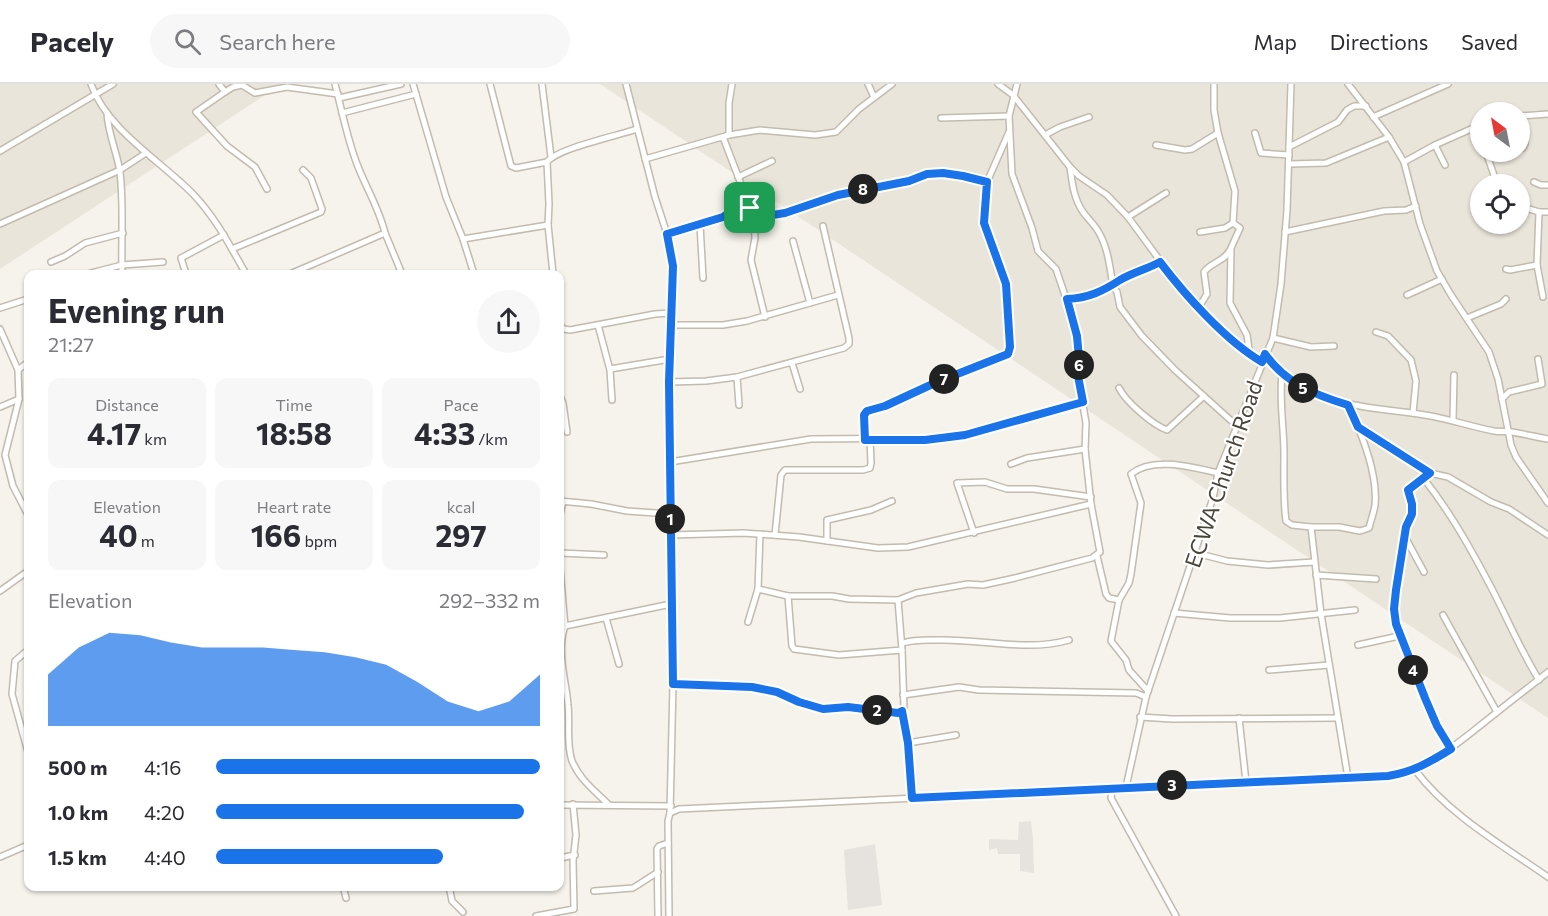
<!DOCTYPE html>
<html lang="en">
<head>
<meta charset="utf-8">
<style>
  :root { --surface:#fff; --page:#f7f7f7; --text:#2b2b33; --muted:#7c7c81; --line:#e1e1e2; --accent:#1a73e8 }
  body { margin:0; font-family:Commissioner,sans-serif; background:var(--page); color:var(--text); height:100vh; display:flex; flex-direction:column; font-size:22px; white-space:nowrap }
  * { box-sizing:border-box; margin:0 }
  p { font-size:20px; color:var(--muted) }
  .icon { flex:none; width:33px; height:33px; fill:none; stroke:currentColor; stroke-width:2; stroke-linecap:round; stroke-linejoin:round }
  .map { position:relative; flex:1; overflow:hidden }
  .side { position:absolute; left:24px; top:186px; width:540px; height:621px; display:flex; flex-direction:column; background:var(--surface); border-radius:12px; box-shadow:0 2px 4px #0004 }
  .side>* { flex:none }
  .needle { width:39px; rotate:328deg }
  .fabs { position:absolute; left:1470px; top:18px; display:grid; gap:12px }
  .fabs a { display:grid; place-items:center; width:60px; height:60px; border-radius:50%; background:var(--surface); box-shadow:0 2px 4px #0004; font-size:30px }
  .pin { position:absolute; display:grid; place-items:center; width:51px; height:51px; color:#fff; margin:-26px; border-radius:12px; box-shadow:0 3px 9px #0006 }
  .km { position:absolute; width:30px; height:30px; margin:-15px; border-radius:50%; background:#222; color:#fff; font-size:16px; line-height:30px; text-align:center }
  .round { display:grid; place-items:center; flex:none; width:63px; height:63px; border-radius:32px; background:var(--page) }
  .summary { display:flex; align-items:center; justify-content:space-between; height:102px; padding:0 24px }
  h1 { font-size:33px; font-weight:700; line-height:45px }
  .stats { display:grid; grid-template-columns:repeat(3,1fr); gap:9px; height:102px; padding:6px 24px }
  .stats div { display:grid; align-content:center; border-radius:12px; background:var(--page); text-align:center }
  .stats b { font-size:30px; font-weight:700 }
  .stats small { font-size:16px; font-weight:400 }
  .stats p { font-size:16px }
  .chart { height:168px; padding:12px 24px }
  .chart p { display:flex; justify-content:space-between }
  .chart svg { width:100%; height:108px; margin-top:6px; fill:var(--accent); opacity:.7 }
  ul { padding:0 24px; list-style:none; font-size:20px }
  li { display:grid; grid-template-columns:96px 72px 1fr; align-items:center; height:45px }
  li i { height:15px; border-radius:8px; background:var(--accent) }
  header { display:flex; align-items:center; gap:36px; box-sizing:border-box; height:84px; padding:0 30px; background:var(--surface); border-bottom:2px solid var(--line) }
  header strong { font-size:28px }
  nav { display:flex; gap:33px; margin-inline-start:auto; font-size:21px }
  .search { width:420px; height:54px; background:var(--page); display:flex; align-items:center; gap:15px; box-sizing:border-box; padding:0 21px; border-radius:33px; color:var(--muted); font-size:22px }
  .map>svg:first-child { display:block }
</style>
</head>
<body>
<header>
<strong>Pacely</strong>
<div class="search"><svg class="icon" aria-label="search" viewBox="0 0 24 24"><circle cx="10" cy="10" r="6"/><path d="M15 15l6 6"/></svg>Search here</div>
<nav><a>Map</a><a>Directions</a><a>Saved</a></nav>
</header>
<div class="map">
<svg width="1548" height="832" viewBox="0 0 1548 832">
  <rect width="100%" height="100%" fill="#f6f3ec"/>
  <g fill="#eae5da" fill-rule="evenodd">
    <polygon points="0,0 282,0 0,185"/>
    <path d="M600,0H1548V634ZM1480,28H1520V68H1480ZM1480,100H1520V140H1480Z"/>
  </g>
  <g fill="#e6e2dd">
    <polygon points="1031,737 1033,755 1034,789 1020,787 1020,770 998,770 997,764 989,766 989,755 1018,756 1019,738"/>
    <polygon points="875,760 882,821 848,826 844,766"/>
  </g>
  <g fill="none" stroke-linecap="round" stroke-linejoin="round">
    <g stroke="#c2bbae" stroke-width="8">
      <g id="minor">
        <path d="M91,0C107,46 161,77 193,110C216,134 230,162 246,190"/>
        <polyline points="219,0 225,8 233,3 242,1 255,9 287,3 338,10"/>
        <polyline points="413,0 446,113 463,155 474,190"/>
        <polyline points="490,0 511,82 516,84 547,78 549,120 548,141 553,190"/>
        <polyline points="542,0 551,73"/>
        <polyline points="626,0 655,113 670,159 673,182 669,298 673,600 670,729"/>
        <polyline points="868,0 874,13"/>
        <polyline points="998,0 1013,11 1070,83 1079,92 1107,111 1128,133 1178,201 1229,254 1262,278"/>
        <polyline points="1348,0 1389,53 1404,78 1420,140 1437,187 1451,211 1489,268 1498,295 1511,361 1516,373 1548,419"/>
        <polyline points="225,8 196,28 227,62 255,83 267,105"/>
        <polyline points="339,14 401,0"/>
        <path d="M107,29C108,50 117,68 120,88C124,122 121,156 122,190"/>
        <polyline points="342,29 416,10"/>
        <polyline points="1520,32 1548,30"/>
        <polyline points="1373,33 1448,0"/>
        <polyline points="941,34 1009,32"/>
        <polyline points="1477,43 1480,53"/>
        <polyline points="1520,47 1525,60 1523,64 1520,65"/>
        <polyline points="1255,49 1261,69 1289,71"/>
        <polyline points="729,51 729,19 732,0"/>
        <polyline points="1045,51 1060,43 1089,33"/>
        <polyline points="723,53 754,134 785,129 838,111 909,97 927,90 963,92 987,98"/>
        <polyline points="1156,61 1185,66 1192,65 1218,49"/>
        <polyline points="1435,61 1445,81"/>
        <polyline points="1289,63 1338,38 1347,26 1354,22 1366,22"/>
        <polyline points="0,67 113,0"/>
        <polyline points="1486,68 1497,100"/>
        <polyline points="645,75 729,51 760,46 815,51 836,48 859,25 892,0"/>
        <path d="M547,78C558,64 617,52 637,45"/>
        <polyline points="1404,78 1435,61 1480,41"/>
        <polyline points="1289,80 1326,79 1389,53"/>
        <path d="M1070,83C1072,99 1074,115 1083,128C1088,135 1094,140 1098,147C1108,163 1110,184 1113,202L1121,195L1160,178"/>
        <polyline points="738,93 772,77"/>
        <polyline points="1534,98 1541,101 1548,101"/>
        <polyline points="1520,122 1539,128 1548,128"/>
        <polyline points="1539,128 1537,181 1543,213"/>
        <polyline points="1128,133 1166,109"/>
        <polyline points="754,134 755,154 751,176 765,233"/>
        <polyline points="1233,139 1240,144 1231,164 1230,219 1247,251 1250,272"/>
        <polyline points="0,140 120,86 146,69"/>
        <polyline points="700,141 703,194"/>
        <polyline points="1200,148 1225,144 1233,139 1235,107 1218,49 1214,26 1214,0"/>
        <polyline points="1285,148 1384,127 1406,126 1416,122"/>
        <polyline points="385,149 402,190"/>
        <polyline points="667,150 723,133 733,126 750,124"/>
        <polyline points="463,155 548,141"/>
        <polyline points="793,157 810,219"/>
        <polyline points="232,165 321,128 322,125 311,94 303,86"/>
        <polyline points="51,178 65,172 85,159 123,149"/>
        <polyline points="1506,185 1510,186 1537,181"/>
        <polyline points="87,190 122,181 163,178"/>
        <polyline points="186,190 181,174 224,151"/>
        <path d="M290,190L385,149C379,124 366,104 357,80C347,54 342,27 335,0"/>
        <polyline points="1407,211 1442,195"/>
        <polyline points="1067,215 1091,212 1113,202 1117,208 1120,223 1142,252 1175,286 1237,342"/>
        <path d="M1199,223L1207,210L1204,188C1211,178 1224,178 1230,166"/>
        <polyline points="0,224 28,215"/>
        <polyline points="1467,234 1501,220 1506,215"/>
        <polyline points="560,241 564,245 570,246 655,230 671,229"/>
        <polyline points="598,241 610,286 612,316"/>
        <polyline points="671,241 723,241 747,237 838,211"/>
        <polyline points="0,245 18,286 19,315 5,371 13,402 28,431"/>
        <polyline points="1376,248 1388,252 1411,276 1416,297 1413,329"/>
        <polyline points="1273,254 1311,263 1334,262"/>
        <path d="M1265,270C1304,325 1372,322 1431,332C1452,336 1473,343 1494,347C1500,348 1506,347 1512,348C1524,350 1536,353 1548,355"/>
        <polyline points="792,279 800,305"/>
        <polyline points="610,285 670,275"/>
        <polyline points="18,286 28,278"/>
        <path d="M1282,290C1279,317 1284,343 1284,370C1284,393 1283,414 1286,437L1292,441L1311,443L1321,530L1348,694"/>
        <polyline points="737,293 739,321"/>
        <polyline points="669,298 706,297 737,293 844,264 849,260 849,254 823,142"/>
        <path d="M1119,304C1126,318 1153,341 1167,346L1204,312"/>
        <polyline points="560,312 563,319 567,348"/>
        <polyline points="1502,315 1509,308 1542,300 1538,275"/>
        <polyline points="0,323 19,315"/>
        <polyline points="1453,336 1454,291"/>
        <polyline points="1357,343 1410,374 1430,389 1409,406 1412,420 1412,430 1405,452 1396,506 1394,525 1396,540 1425,614 1437,642 1451,665"/>
        <polyline points="865,356 864,331 867,327 885,322 937,298 1007,270 1010,263 1006,200 984,139 987,98 1009,48"/>
        <polyline points="670,378 811,355 941,354 992,344 1083,318"/>
        <polyline points="1011,380 1027,374 1085,365"/>
        <polyline points="1430,389 1448,393 1491,418 1509,425 1548,451"/>
        <path d="M1424,395C1451,429 1472,467 1492,505C1508,536 1521,567 1539,596"/>
        <polyline points="560,417 591,420 627,427 670,430"/>
        <polyline points="560,430 563,418"/>
        <path d="M1311,443H1339L1360,447L1369,444C1371,436 1374,428 1375,421C1378,390 1361,348 1348,321"/>
        <polyline points="974,449 957,399 985,398 1007,405 1034,405 1091,413"/>
        <polyline points="670,451 744,449 799,453 878,464 908,463 1091,420 1085,365 1086,339 1078,292 1079,277 1073,235 1056,185 1038,167 1032,144 1012,90 1009,32 1017,0"/>
        <polyline points="775,451 781,391 785,386 863,386 870,384 871,379 870,355"/>
        <polyline points="1405,453 1424,488"/>
        <polyline points="827,457 827,436 871,426 892,417"/>
        <polyline points="560,460 560,479"/>
        <polyline points="560,469 604,471"/>
        <polyline points="1196,469 1227,477 1268,481 1314,478"/>
        <polyline points="1097,472 1106,510 1109,514 1119,516"/>
        <polyline points="560,485 565,542 671,520"/>
        <polyline points="1316,491 1376,495"/>
        <polyline points="758,505 788,512 832,512 849,515 898,516 916,509 968,500 983,501 1015,494 1092,474 1100,468 1091,420"/>
        <polyline points="0,507 28,487"/>
        <polyline points="788,512 792,562 794,565 839,571 902,566 898,516"/>
        <polyline points="1174,529 1230,534 1280,534 1355,526"/>
        <polyline points="1443,531 1497,628"/>
        <polyline points="606,534 619,580"/>
        <polyline points="748,538 758,505 760,450"/>
        <path d="M565,542C556,568 566,595 568,621C570,639 566,660 572,677C580,696 594,706 608,720"/>
        <path d="M903,559C915,555 927,556 940,556C982,555 1027,568 1069,556"/>
        <polyline points="1358,561 1399,552"/>
        <polyline points="28,566 15,577 12,610 28,668"/>
        <polyline points="1269,586 1329,581"/>
        <polyline points="673,600 752,603 777,608 799,618 823,625 848,623 898,629 904,625 902,566"/>
        <path d="M1148,607L1129,586L1126,576L1111,557L1119,516L1129,499L1131,490L1141,419L1131,390C1153,372 1192,383 1218,389"/>
        <polyline points="903,611 959,603 979,606 1136,609 1146,613"/>
        <polyline points="902,628 908,659 912,714"/>
        <polyline points="1140,633 1172,635 1338,634"/>
        <polyline points="1239,634 1246,698"/>
        <polyline points="908,659 956,651"/>
        <path d="M1415,686C1449,731 1502,761 1548,793"/>
        <polyline points="1126,703 1146,613 1213,414 1218,389 1273,254 1281,200 1287,126 1291,0"/>
        <polyline points="1112,706 1111,714 1176,832"/>
        <polyline points="560,721 671,722"/>
        <polyline points="0,773 28,761"/>
        <polyline points="560,774 575,771"/>
        <polyline points="343,802 346,814"/>
        <polyline points="449,802 452,817 463,828"/>
        <polyline points="594,807 633,804 658,788"/>
        <polyline points="536,832 574,825 573,777 576,751 573,720"/>
        <polyline points="658,832 657,765 659,762 668,759"/>
        <path d="M669,832L668,737L670,729L679,725L1388,692C1433,684 1461,656 1496,629C1513,615 1531,602 1548,588"/>
      </g>
    </g>
    <use href="#minor" stroke="#fff" stroke-width="5"/>
  </g>
  <g fill="none" stroke-linecap="round" stroke-linejoin="round">
    <g stroke="#fff" stroke-width="12">
      <path id="route" d="M943,89L963,92L987,98L984,139L1006,200L1010,263L1008,270L937,298L885,322L867,327L864,331L865,356H925L965,351L1083,318L1078,292L1080,285L1077,252L1067,215C1089,214 1103,207 1120,196C1132,189 1147,185 1160,178C1185,211 1226,257 1262,278L1265,270C1285,299 1315,311 1348,321L1358,343L1430,389L1408,406L1412,420V430L1406,443L1396,506L1394,525L1396,540L1425,614L1437,642L1451,665C1430,678 1413,688 1388,692L912,714L908,659L902,627L898,629L848,623L823,625L799,618L777,608L752,603L673,600L669,298L673,182L667,150L723,133L733,126L750,124L754,134L785,129L838,111L909,97L927,90Z"/>
    </g>
    <use href="#route" stroke="#1a73e8" stroke-width="8"/>
  </g>
  <g text-anchor="middle" dominant-baseline="central" stroke-width="4.5" stroke-linejoin="round" paint-order="stroke">
    <g font-size="22" fill="#4b4439" stroke="#fff">
      <text transform="translate(1223 390) rotate(-71)">ECWA Church Road</text>
    </g>
  </g>
</svg>
<div class="fabs">
<a><svg class="needle" viewBox="-14 -14 28 28"><path d="M0-13l5 13h-10z" fill="#e53935"/><path d="M0 13l5-13h-10z" fill="#7c7c81"/></svg></a>
<a><svg class="icon" aria-label="locate" viewBox="0 0 24 24"><circle cx="12" cy="12" r="6"/><path d="M12 2v4M12 18v4M2 12h4M18 12h4"/></svg></a>
</div>
<div class="pin" style="left:750px;top:124px;background:#1e9e55"><svg class="icon" aria-label="arrive" viewBox="0 0 24 24"><path d="M6 21V4h12l-3 4 3 4H6"/></svg></div>
<b class="km" style="left:670px;top:435px">1</b>
<b class="km" style="left:877px;top:626px">2</b>
<b class="km" style="left:1172px;top:701px">3</b>
<b class="km" style="left:1413px;top:586px">4</b>
<b class="km" style="left:1303px;top:304px">5</b>
<b class="km" style="left:1079px;top:281px">6</b>
<b class="km" style="left:944px;top:295px">7</b>
<b class="km" style="left:863px;top:105px">8</b>
<section class="side">
<div class="summary"><div><h1>Evening run</h1><p>21:27</p></div><a class="round"><svg class="icon" aria-label="share" viewBox="0 0 24 24"><path d="M12 15V3M7 8l5-5 5 5M5 13v7h14v-7"/></svg></a></div>
<div class="stats">
<div><p>Distance</p><b>4.17<small> km</small></b></div>
<div><p>Time</p><b>18:58</b></div>
<div><p>Pace</p><b>4:33<small> /km</small></b></div>
</div>
<div class="stats">
<div><p>Elevation</p><b>40<small> m</small></b></div>
<div><p>Heart rate</p><b>166<small> bpm</small></b></div>
<div><p>kcal</p><b>297</b></div>
</div>
<div class="chart"><p><span>Elevation</span>292–332 m</p>
<svg viewBox="0 0 160 44" preserveAspectRatio="none"><path d="M0 44V23L10 12L20 6L30 7L40 10L50 12L60 12L70 12L80 13L90 14L100 16L110 19L120 26L130 34L140 38L150 34L160 23V44z"/></svg>
</div>
<ul>
<li><b>500 m</b>4:16<i style="width:100%"></i></li>
<li><b>1.0 km</b>4:20<i style="width:95%"></i></li>
<li><b>1.5 km</b>4:40<i style="width:70%"></i></li>
</ul>
</section>
</div>
</body>
</html>
